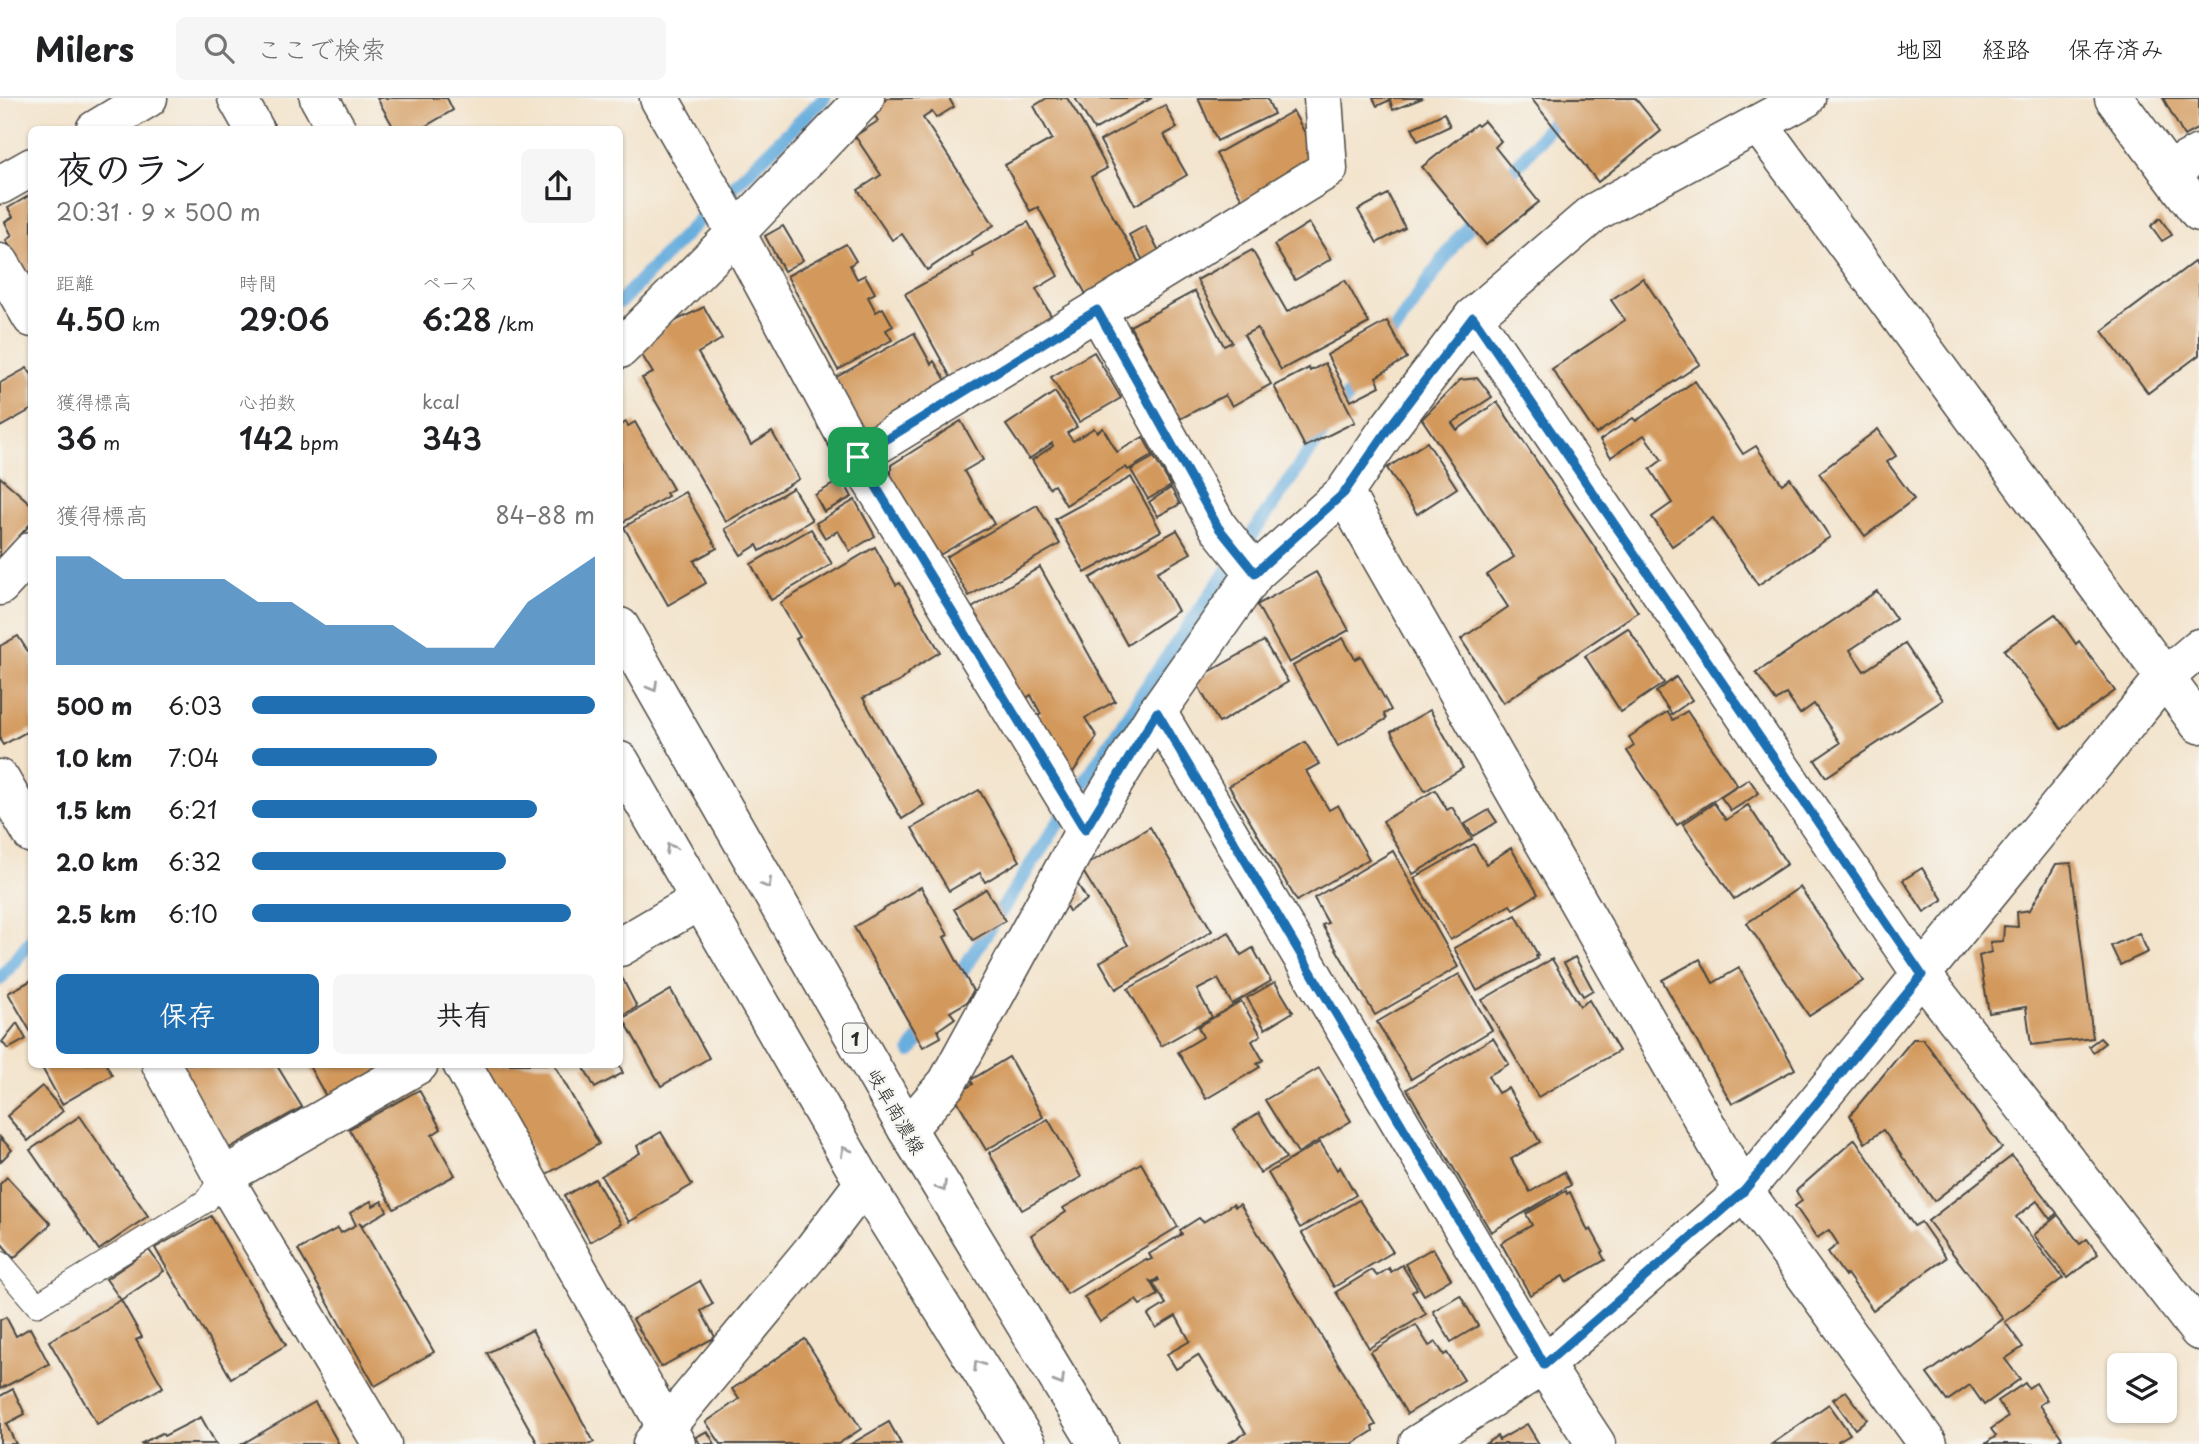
<!DOCTYPE html>
<html lang="ja">
<head>
<meta charset="utf-8">
<style>
  :root { --surface:#fff; --page:#f6f6f6; --text:#202124; --muted:#757577; --line:#e0e0e0; --accent:#1f6fb2 }
  body { margin:0; font-family:"Playpen Sans","Klee One",sans-serif; background:var(--page); color:var(--text); height:100vh; display:flex; flex-direction:column; font-size:26px; white-space:nowrap }
  * { box-sizing:border-box; margin:0 }
  p { font-size:23px; color:var(--muted) }
  .icon { flex:none; width:38px; height:38px; fill:none; stroke:currentColor; stroke-width:2; stroke-linecap:round; stroke-linejoin:round }
  .map { position:relative; flex:1; overflow:hidden }
  .drawer { position:absolute; left:28px; top:28px; width:595px; height:942px; display:flex; flex-direction:column; background:var(--surface); border-radius:10px; box-shadow:0 2px 5px #0004 }
  .drawer>* { flex:none }
  .controls { position:absolute; left:2107px; top:1255px; display:grid; gap:14px }
  .controls a { display:grid; place-items:center; width:70px; height:70px; border-radius:10px; background:var(--surface); box-shadow:0 2px 5px #0004; font-size:35px }
  .pin { position:absolute; display:grid; place-items:center; width:60px; height:60px; color:#fff; margin:-30px; border-radius:14px; box-shadow:0 4px 10px #0006 }
  .round { display:grid; place-items:center; flex:none; width:74px; height:74px; border-radius:10px; background:var(--page) }
  .headline { display:flex; align-items:center; justify-content:space-between; height:119px; padding:0 28px }
  h1 { font-size:38px; font-weight:600; line-height:52px }
  .metrics { display:grid; grid-template-columns:repeat(3,1fr); gap:10px; height:119px; padding:7px 28px }
  .metrics div { display:grid; align-content:center }
  .metrics b { font-size:30px; font-weight:600 }
  .metrics small { font-size:19px; font-weight:400 }
  .metrics p { font-size:19px }
  .chart { height:196px; padding:14px 28px }
  .chart p { display:flex; justify-content:space-between }
  .chart svg { width:100%; height:126px; margin-top:7px; fill:var(--accent); opacity:.7 }
  .button { display:flex; gap:14px; margin-top:auto; padding:14px 28px }
  .button a { flex:1; height:80px; border-radius:10px; background:var(--accent); color:#fff; font-size:28px; font-weight:600; line-height:80px; text-align:center }
  .button a+a { background:var(--page); color:var(--text) }
  ul { padding:0 28px; list-style:none; font-size:23px }
  li { display:grid; grid-template-columns:112px 84px 1fr; align-items:center; height:52px }
  li i { height:18px; border-radius:9px; background:var(--accent) }
  header { display:flex; align-items:center; gap:42px; box-sizing:border-box; height:98px; padding:0 35px; background:var(--surface); border-bottom:2px solid var(--line) }
  header strong { font-size:33px }
  nav { display:flex; gap:38px; margin-inline-start:auto; font-size:24px }
  .search { width:490px; height:63px; background:var(--page); display:flex; align-items:center; gap:18px; box-sizing:border-box; padding:0 24px; border-radius:10px; color:var(--muted); font-size:26px }
  .map>svg:first-child { display:block }
</style>
</head>
<body>
<header>
<strong>Milers</strong>
<div class="search"><svg class="icon" aria-label="search" viewBox="0 0 24 24"><circle cx="10" cy="10" r="6"/><path d="M15 15l6 6"/></svg>ここで検索</div>
<nav><a>地図</a><a>経路</a><a>保存済み</a></nav>
</header>
<div class="map">
<svg width="2199" height="1346" viewBox="0 0 2199 1346">
  <rect width="100%" height="100%" fill="#f6f6f2"/>
  <filter id="ink" filterUnits="userSpaceOnUse"><feTurbulence type="fractalNoise" baseFrequency=".0143" numOctaves="2"/><feDisplacementMap in="SourceGraphic" scale="14" xChannelSelector="R" yChannelSelector="G"/><feConvolveMatrix kernelMatrix="1 2 1 2 8 2 1 2 1" color-interpolation-filters="sRGB"/></filter>
  <filter id="wash" filterUnits="userSpaceOnUse"><feTurbulence type="fractalNoise" baseFrequency=".00686" numOctaves="4" result="noise"/><feDisplacementMap in="SourceGraphic" scale="28" xChannelSelector="R" yChannelSelector="G"/><feGaussianBlur stdDeviation="1.57" result="paint"/><feColorMatrix in="noise" values="0 0 0 0 0 0 0 0 0 0 0 0 0 0 0 0 0 1.4 0 .05"/><feComposite in="paint" operator="in"/></filter>
  <g filter="url(#wash)">
    <rect width="100%" height="100%" fill="#f3e3cb"/>
    <g fill="none" stroke-linecap="round" stroke-linejoin="round">
      <g stroke="#67addd" stroke-width="14">
        <polyline points="1503,85 1573,0"/>
        <polyline points="620,204 699,122 824,0"/>
        <polyline points="1383,248 1455,145 1482,112"/>
        <polyline points="0,881 32,841"/>
        <polyline points="953,887 1143,594 1359,282"/>
        <polyline points="911,953 929,925"/>
      </g>
    </g>
    <g id="blocks">
      <g fill="#d3995c">
        <polygon points="377,0 447,0 453,12 419,32 395,32"/>
        <polygon points="887,0 949,0 954,9 936,20 932,14 923,20 994,127 927,172 902,136 892,142 858,92 881,77 855,38 878,23 873,15"/>
        <polygon points="1047,0 1067,0 1082,24 1107,70 1091,79 1142,170 1088,200 1038,109 1030,113 1005,67 1052,41 1034,8"/>
        <polygon points="1075,0 1152,0 1094,32"/>
        <polygon points="1198,0 1267,0 1274,16 1217,43"/>
        <polygon points="1373,0 1423,0 1393,12 1390,2 1377,8"/>
        <polygon points="1531,0 1635,0 1661,33 1598,84"/>
        <polygon points="2163,0 2199,0 2199,30 2184,38"/>
        <polygon points="1165,7 1177,30 1164,37 1187,77 1135,107 1100,43"/>
        <polygon points="1293,13 1319,61 1243,103 1216,56"/>
        <polygon points="1444,15 1450,28 1418,43 1412,30"/>
        <polygon points="1484,23 1501,43 1495,49 1539,104 1486,147 1422,69 1476,26 1478,28"/>
        <polygon points="32,96 32,173 26,176 6,142 12,138 5,124 13,119 8,110"/>
        <polygon points="1388,96 1405,130 1377,145 1358,112"/>
        <polygon points="2160,120 2172,137 2162,143 2151,128"/>
        <polygon points="1028,124 1058,178 1036,191 1054,223 955,287 905,196 973,158 972,155"/>
        <polygon points="1309,125 1331,161 1295,182 1274,147"/>
        <polygon points="783,128 803,162 784,173 765,138"/>
        <polygon points="1145,128 1162,158 1146,168 1129,137"/>
        <polygon points="846,146 856,163 850,167 857,181 865,177 875,195 868,199 876,214 883,210 893,228 886,232 892,242 838,272 787,178"/>
        <polygon points="1252,152 1287,214 1345,182 1369,225 1281,272 1257,230 1244,237 1271,286 1232,308 1225,297 1180,321 1130,228 1195,193 1224,248 1232,244 1197,182"/>
        <polygon points="2194,164 2199,171 2199,257 2148,295 2102,233"/>
        <polygon points="1643,180 1700,266 1596,336 1552,271 1625,222 1611,202"/>
        <polygon points="704,209 722,241 698,255 751,347 772,334 799,381 726,424 642,280 653,275 640,254 667,227"/>
        <polygon points="1387,223 1407,260 1376,279 1380,288 1351,303 1327,257"/>
        <polygon points="914,235 931,266 934,263 953,294 871,345 835,280"/>
        <polygon points="1094,254 1121,300 1079,324 1051,279"/>
        <polygon points="1325,265 1355,324 1305,349 1274,288 1309,270 1310,273"/>
        <polygon points="27,270 32,277 32,311 0,329 0,285"/>
        <polygon points="1478,280 1492,299 1452,325 1457,332 1497,304 1638,514 1503,605 1461,541 1508,509 1487,477 1514,459 1422,321 1460,282"/>
        <polygon points="1695,283 1743,356 1756,348 1782,386 1790,380 1830,439 1758,487 1713,420 1672,448 1652,419 1672,405 1650,371 1662,362 1644,337 1611,359 1600,342 1633,320 1636,323"/>
        <polygon points="1055,294 1077,329 1067,335 1073,343 1094,330 1097,334 1103,330 1117,354 1143,339 1153,357 1128,372 1126,369 1066,407 1054,387 1049,390 1032,362 1053,348 1052,345 1029,361 1006,327"/>
        <polygon points="961,323 983,362 964,373 994,426 936,459 891,380 891,367"/>
        <polygon points="626,324 628,328 635,324 673,391 666,395 668,398 623,424 620,418 620,328"/>
        <polygon points="1878,331 1896,358 1887,364 1914,401 1865,438 1819,375"/>
        <polygon points="1427,344 1457,390 1417,416 1387,370"/>
        <polygon points="1154,359 1171,388 1148,401 1131,372"/>
        <polygon points="0,379 32,407 32,424 0,460"/>
        <polygon points="1131,379 1161,433 1085,475 1055,421"/>
        <polygon points="842,381 852,399 824,414 815,397"/>
        <polygon points="793,390 812,422 760,453 757,447 741,457 725,431"/>
        <polygon points="1171,390 1180,406 1158,418 1149,404"/>
        <polygon points="685,394 717,450 694,463 706,485 668,507 624,429"/>
        <polygon points="855,402 875,438 850,453 838,433 825,440 816,425"/>
        <polygon points="1037,407 1060,446 969,498 946,459"/>
        <polygon points="811,431 832,466 771,502 751,466"/>
        <polygon points="1177,432 1191,455 1157,474 1178,513 1127,547 1090,480"/>
        <polygon points="875,449 896,487 900,485 940,554 914,570 899,584 863,600 924,707 902,721 796,541 800,539 780,505"/>
        <polygon points="1040,469 1115,603 1085,620 1097,639 1067,683 1030,622 1041,616 1031,597 1020,604 967,513"/>
        <polygon points="1316,474 1349,532 1289,565 1257,507"/>
        <polygon points="1877,493 1896,521 1850,552 1864,573 1905,546 1943,602 1826,679 1815,662 1840,645 1814,606 1800,616 1786,596 1776,603 1756,575"/>
        <polygon points="2055,516 2076,546 2079,543 2115,593 2061,631 2004,552"/>
        <polygon points="1628,530 1664,585 1621,614 1585,558"/>
        <polygon points="18,538 32,560 32,631 3,647 0,642 0,548"/>
        <polygon points="1343,540 1355,561 1361,558 1391,612 1384,616 1386,621 1338,648 1293,568"/>
        <polygon points="1264,543 1288,584 1219,625 1195,582"/>
        <polygon points="1676,579 1692,602 1672,616 1656,594"/>
        <polygon points="1430,612 1463,670 1425,693 1391,634"/>
        <polygon points="1687,613 1737,687 1677,727 1627,653 1634,648 1629,639 1667,614 1673,622"/>
        <polygon points="1305,644 1319,666 1306,673 1329,712 1338,707 1369,761 1297,803 1229,688"/>
        <polygon points="1749,681 1759,695 1731,713 1721,699"/>
        <polygon points="979,692 1020,763 985,784 980,775 949,793 912,730"/>
        <polygon points="1435,692 1447,712 1452,709 1472,741 1413,776 1383,723"/>
        <polygon points="1714,705 1726,722 1748,707 1787,766 1734,801 1683,726"/>
        <polygon points="1489,712 1497,724 1473,738 1465,726"/>
        <polygon points="1150,729 1212,833 1116,891 1100,864 1128,847 1081,770"/>
        <polygon points="1474,746 1486,766 1511,750 1538,796 1513,811 1510,807 1450,842 1414,780"/>
        <polygon points="1393,753 1458,869 1375,917 1322,827 1328,825 1314,800"/>
        <polygon points="2071,765 2093,940 2031,947 2026,909 1989,915 1979,858 1991,854 1990,844 2003,843 2004,828 2018,829 2017,814 2030,812 2056,766"/>
        <polygon points="1922,770 1943,802 1924,814 1903,782"/>
        <polygon points="1077,785 1087,802 1069,813 1059,796"/>
        <polygon points="921,789 948,837 944,839 973,893 967,904 950,914 955,920 938,932 941,939 923,949 854,829"/>
        <polygon points="1800,789 1863,883 1809,918 1747,825"/>
        <polygon points="986,791 1005,823 973,842 954,811"/>
        <polygon points="1516,817 1538,857 1536,858 1537,861 1477,893 1454,850"/>
        <polygon points="1229,834 1241,857 1253,850 1271,883 1232,906 1218,881 1197,892 1212,919 1161,948 1128,891"/>
        <polygon points="2139,835 2148,854 2120,867 2111,848"/>
        <polygon points="1575,859 1593,892 1583,898 1564,865"/>
        <polygon points="1552,861 1580,908 1589,902 1619,953 1538,999 1482,902"/>
        <polygon points="1700,861 1713,885 1739,870 1795,971 1732,1006 1662,882"/>
        <polygon points="620,876 637,909 620,919"/>
        <polygon points="1459,876 1492,932 1411,981 1377,924"/>
        <polygon points="32,882 32,936 8,895"/>
        <polygon points="1275,884 1293,914 1265,931 1247,900"/>
        <polygon points="671,892 709,960 661,988 623,920"/>
        <polygon points="1241,903 1261,937 1252,943 1263,962 1257,966 1260,969 1206,1001 1178,954 1203,939 1198,929"/>
        <polygon points="17,925 26,941 8,951 2,944"/>
        <polygon points="1493,940 1509,966 1488,978 1498,995 1508,990 1540,1044 1511,1061 1530,1094 1564,1074 1571,1087 1491,1134 1407,991"/>
        <polygon points="2100,940 2105,945 2093,954 2089,948"/>
        <polygon points="1913,941 1923,941 2002,1050 1934,1103 1883,1032 1865,1045 1850,1017"/>
        <polygon points="1009,959 1043,1019 986,1052 954,997 973,986 971,982"/>
        <polygon points="40,966 106,966 112,977 62,1006"/>
        <polygon points="174,966 276,966 302,1009 224,1053"/>
        <polygon points="308,966 406,966 333,1011"/>
        <polygon points="482,966 554,966 599,1046 545,1077"/>
        <polygon points="582,966 619,966 623,975 595,990"/>
        <polygon points="1319,970 1351,1023 1298,1055 1265,1002"/>
        <polygon points="42,988 63,1013 28,1043 7,1018"/>
        <polygon points="419,992 441,1031 432,1037 455,1077 394,1111 349,1031"/>
        <polygon points="1259,1015 1286,1060 1260,1075 1233,1031"/>
        <polygon points="80,1018 148,1118 99,1152 30,1052"/>
        <polygon points="1048,1021 1081,1079 1022,1112 989,1055"/>
        <polygon points="661,1034 692,1087 629,1124 601,1078 640,1055 637,1048"/>
        <polygon points="0,1039 12,1052 0,1064"/>
        <polygon points="1855,1041 1914,1128 1921,1124 1946,1160 1873,1212 1847,1176 1845,1178 1828,1154 1838,1146 1829,1132 1817,1140 1795,1108 1802,1103 1796,1093"/>
        <polygon points="1320,1044 1337,1072 1340,1069 1356,1097 1300,1130 1268,1075"/>
        <polygon points="2012,1058 2057,1115 2050,1121 2037,1103 2016,1119 2063,1180 2005,1224 2023,1249 2005,1261 2020,1281 1984,1307 1970,1287 1947,1303 1927,1276 2003,1221 1928,1123"/>
        <polygon points="1141,1065 1178,1129 1067,1196 1031,1137 1066,1114 1063,1110"/>
        <polygon points="7,1079 51,1126 14,1160 0,1144 0,1086"/>
        <polygon points="595,1081 621,1126 590,1144 564,1098"/>
        <polygon points="1566,1093 1567,1096 1570,1094 1588,1133 1591,1131 1603,1153 1601,1155 1605,1162 1566,1184 1563,1178 1530,1197 1501,1145 1532,1127 1526,1116"/>
        <polygon points="1359,1102 1393,1154 1334,1189 1302,1135"/>
        <polygon points="371,1103 373,1108 382,1103 387,1113 363,1127 359,1124 434,1254 375,1288 298,1152 338,1130 341,1135 356,1127 350,1115"/>
        <polygon points="1233,1106 1235,1109 1240,1106 1376,1327 1372,1329 1373,1333 1352,1346 1227,1346 1246,1335 1198,1257 1176,1271 1167,1256 1190,1243 1176,1218 1156,1230 1148,1217 1166,1206 1153,1185 1159,1182 1158,1180 1152,1184 1150,1183 1158,1197 1140,1207 1136,1202 1100,1224 1084,1199 1146,1161 1147,1163 1152,1161 1149,1156 1182,1136 1180,1132 1199,1120 1203,1124"/>
        <polygon points="2058,1117 2080,1146 2087,1141 2098,1156 2068,1180 2034,1137"/>
        <polygon points="211,1118 286,1247 231,1280 155,1150"/>
        <polygon points="1433,1150 1451,1181 1424,1197 1405,1166"/>
        <polygon points="149,1152 164,1173 121,1202 106,1181"/>
        <polygon points="1402,1167 1417,1191 1412,1194 1426,1216 1369,1250 1336,1194 1372,1172 1377,1178 1389,1170 1391,1174"/>
        <polygon points="700,1183 713,1206 701,1213 715,1239 661,1269 633,1221"/>
        <polygon points="1460,1197 1478,1228 1451,1244 1433,1213"/>
        <polygon points="121,1202 142,1239 136,1242 163,1289 97,1326 49,1243"/>
        <polygon points="6,1219 16,1238 30,1230 49,1266 0,1291 0,1222"/>
        <polygon points="1416,1227 1429,1248 1436,1244 1444,1257 1447,1255 1464,1282 1407,1316 1370,1254"/>
        <polygon points="532,1232 594,1344 590,1346 538,1346 487,1255"/>
        <polygon points="805,1241 861,1331 838,1346 721,1346 706,1324 739,1301 732,1291"/>
        <polygon points="2025,1285 2028,1290 2036,1285 2047,1302 2039,1307 2062,1340 2054,1346 1985,1346 1996,1338 1991,1331 2008,1319 1998,1303"/>
        <polygon points="13,1291 25,1316 6,1326 16,1346 0,1346 0,1298"/>
        <polygon points="1846,1293 1867,1321 1855,1331 1833,1301"/>
        <polygon points="315,1304 339,1346 242,1346"/>
        <polygon points="1829,1306 1850,1336 1838,1343 1840,1346 1772,1346"/>
        <polygon points="201,1319 216,1346 140,1346 162,1335 164,1338"/>
        <polygon points="889,1324 901,1346 851,1346"/>
        <polygon points="1527,1326 1539,1346 1485,1346 1497,1338 1499,1342"/>
        <polygon points="707,1333 715,1346 700,1346 696,1339"/>
      </g>
    </g>
  </g>
  <g filter="url(#ink)">
    <use href="#blocks" fill-opacity="0" stroke="#494743" stroke-width="2"/>
    <g fill="none" stroke-linecap="round" stroke-linejoin="round">
      <g stroke="#494743" stroke-width="25">
        <polyline id="service" points="0,1164 37,1207 206,1103 223,1079"/>
      </g>
      <g stroke="#494743" stroke-width="41">
        <g id="minor">
          <polyline points="659,0 736,135 857,359 1085,732"/>
          <polyline points="2114,0 2199,114"/>
          <polyline points="1759,27 2199,626"/>
          <polyline points="95,32 148,0"/>
          <polyline points="2168,73 2199,56"/>
          <polyline points="0,87 32,69"/>
          <polyline points="0,165 32,220"/>
          <polyline points="1097,212 1218,429 1255,475"/>
          <polyline points="1473,219 1922,877 2199,1233"/>
          <polyline points="620,251 736,135 865,0"/>
          <polyline points="857,359 1328,71 1323,0"/>
          <polyline points="1344,395 1744,1093 1928,1346"/>
          <polyline points="0,488 32,453"/>
          <polyline points="1157,614 1544,1267 1596,1346"/>
          <polyline points="0,681 32,736"/>
          <polyline points="620,849 700,802"/>
          <polyline points="161,966 223,1079 382,1346"/>
          <polyline points="462,966 676,1346"/>
          <polyline points="907,1031 947,985 1085,732 1157,614 1255,475 1344,395 1388,331 1473,219 1595,114 1806,0"/>
          <polyline points="223,1079 419,966"/>
          <polyline points="652,1346 813,1152 864,1085"/>
          <polyline points="1418,1346 1544,1267 1744,1093 2164,580 2199,550"/>
        </g>
      </g>
      <g stroke="#494743" stroke-width="41">
        <g id="primary">
          <polyline points="237,0 255,32"/>
          <polyline points="319,0 337,32"/>
          <polyline points="620,529 907,1031 1098,1346"/>
          <polyline points="620,663 864,1085 1027,1346"/>
        </g>
      </g>
      <use href="#service" stroke="#fff" stroke-width="23"/>
      <use href="#minor" stroke="#fff" stroke-width="38"/>
      <use href="#primary" stroke="#fff" stroke-width="38"/>
    </g>
    <defs><path id="oneway-chevron" d="M-2-3.5L2.5 0L-2 3.5" fill="none" stroke-width="1.6" stroke-linecap="round" stroke-linejoin="round" transform="scale(1.75)"/></defs>
    <g stroke="#a0a0a0">
      <use href="#oneway-chevron" transform="translate(653 589) rotate(60)"/>
      <use href="#oneway-chevron" transform="translate(670 750) rotate(-120)"/>
      <use href="#oneway-chevron" transform="translate(767 786) rotate(60)"/>
      <use href="#oneway-chevron" transform="translate(845 1053) rotate(-120)"/>
      <use href="#oneway-chevron" transform="translate(942 1089) rotate(59)"/>
      <use href="#oneway-chevron" transform="translate(978 1267) rotate(-122)"/>
      <use href="#oneway-chevron" transform="translate(1060 1283) rotate(59)"/>
    </g>
  </g>
  <g fill="none" stroke-linecap="round" stroke-linejoin="round" filter="url(#ink)">
    <g stroke="#fff" stroke-width="14">
      <polygon id="route" points="1097,212 1218,429 1255,475 1344,395 1388,331 1473,219 1922,877 1744,1093 1544,1267 1157,614 1085,732 858,359"/>
    </g>
    <use href="#route" stroke="#1f6fb2" stroke-width="9"/>
  </g>
  <g text-anchor="middle" dominant-baseline="central" stroke-width="5" stroke-linejoin="round" paint-order="stroke">
    <rect fill="#f6f6f2" stroke="#686867" stroke-width="2" x="843" y="925.5" width="24" height="29" rx="5"/>
    <g font-size="18" font-weight="bold" fill="#2b2b2b">
      <text x="855" y="940">1</text>
    </g>
    <g font-size="19" fill="#2b2b2b" stroke="#f6f6f2">
      <text transform="translate(897 1013) rotate(60)">岐阜南濃線</text>
    </g>
  </g>
</svg>
<div class="controls">
<a><svg class="icon" aria-label="layers" viewBox="0 0 24 24"><path d="M12 4l9 5-9 5-9-5zM3 14l9 5 9-5"/></svg></a>
</div>
<div class="pin" style="left:858px;top:359px;background:#1e9e55"><svg class="icon" aria-label="arrive" viewBox="0 0 24 24"><path d="M6 21V4h12l-3 4 3 4H6"/></svg></div>
<section class="drawer">
<div class="headline"><div><h1>夜のラン</h1><p>20:31 · 9 × 500 m</p></div><a class="round"><svg class="icon" aria-label="share" viewBox="0 0 24 24"><path d="M12 15V3M7 8l5-5 5 5M5 13v7h14v-7"/></svg></a></div>
<div class="metrics">
<div><p>距離</p><b>4.50<small> km</small></b></div>
<div><p>時間</p><b>29:06</b></div>
<div><p>ペース</p><b>6:28<small> /km</small></b></div>
</div>
<div class="metrics">
<div><p>獲得標高</p><b>36<small> m</small></b></div>
<div><p>心拍数</p><b>142<small> bpm</small></b></div>
<div><p>kcal</p><b>343</b></div>
</div>
<div class="chart"><p><span>獲得標高</span>84–88 m</p>
<svg viewBox="0 0 160 44" preserveAspectRatio="none"><path d="M0 44V6L10 6L20 14L30 14L40 14L50 14L60 22L70 22L80 30L90 30L100 30L110 38L120 38L130 38L140 22L150 14L160 6V44z"/></svg>
</div>
<ul>
<li><b>500 m</b>6:03<i style="width:100%"></i></li>
<li><b>1.0 km</b>7:04<i style="width:54%"></i></li>
<li><b>1.5 km</b>6:21<i style="width:83%"></i></li>
<li><b>2.0 km</b>6:32<i style="width:74%"></i></li>
<li><b>2.5 km</b>6:10<i style="width:93%"></i></li>
</ul>
<div class="button"><a>保存</a><a>共有</a></div>
</section>
</div>
</body>
</html>
